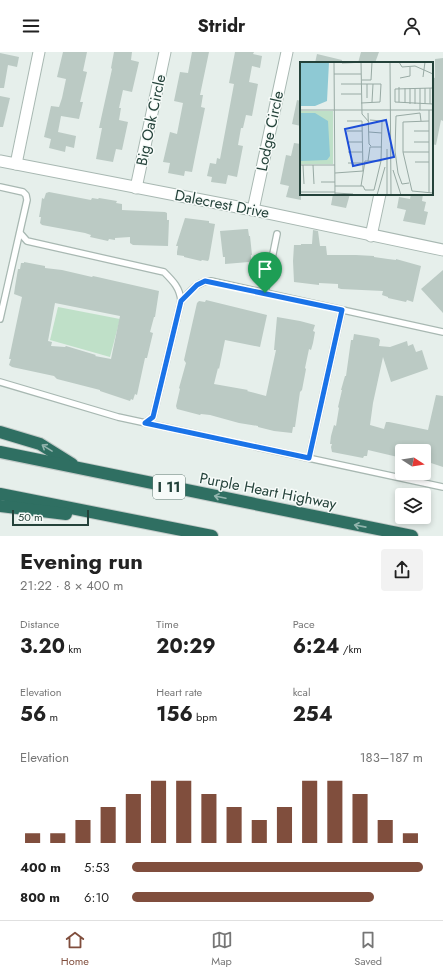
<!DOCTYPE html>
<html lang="en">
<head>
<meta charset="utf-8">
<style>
  :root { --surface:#fff; --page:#f2f2f2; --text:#222; --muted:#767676; --line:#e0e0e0; --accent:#804e3d }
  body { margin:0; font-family:Jost,sans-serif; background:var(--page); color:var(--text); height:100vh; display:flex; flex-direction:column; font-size:15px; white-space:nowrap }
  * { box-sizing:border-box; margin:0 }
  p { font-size:13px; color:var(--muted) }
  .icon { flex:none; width:22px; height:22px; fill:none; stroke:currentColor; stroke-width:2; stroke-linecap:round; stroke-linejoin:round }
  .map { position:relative; height:484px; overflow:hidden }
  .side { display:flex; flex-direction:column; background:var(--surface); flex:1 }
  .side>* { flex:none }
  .needle { width:26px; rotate:102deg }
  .buttons { position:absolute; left:395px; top:392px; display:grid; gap:8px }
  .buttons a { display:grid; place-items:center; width:36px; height:36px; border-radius:4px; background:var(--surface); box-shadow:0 2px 6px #0003; font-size:20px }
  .scale { position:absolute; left:12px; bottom:10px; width:77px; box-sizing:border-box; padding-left:4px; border:2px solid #24423a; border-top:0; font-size:11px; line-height:14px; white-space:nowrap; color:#24423a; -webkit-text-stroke:3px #f7fbf9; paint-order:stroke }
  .pin { position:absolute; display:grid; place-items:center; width:34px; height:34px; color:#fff; margin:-41px -17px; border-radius:50% 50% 50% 0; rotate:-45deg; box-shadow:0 0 4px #0007 }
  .pin .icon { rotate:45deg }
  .round { display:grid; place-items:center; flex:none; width:42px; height:42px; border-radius:4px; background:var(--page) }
  .overview { display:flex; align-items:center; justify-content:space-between; height:68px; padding:0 20px }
  h1 { font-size:22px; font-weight:700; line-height:30px }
  .metrics { display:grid; grid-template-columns:repeat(3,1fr); gap:6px; height:68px; padding:4px 20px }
  .metrics div { display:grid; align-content:center }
  .metrics b { font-size:20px; font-weight:700 }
  .metrics small { font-size:11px; font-weight:400 }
  .metrics p { font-size:11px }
  .chart { height:112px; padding:8px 20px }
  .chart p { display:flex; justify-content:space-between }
  .chart svg { width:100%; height:72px; margin-top:4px; stroke:var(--accent); stroke-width:6 }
  ul { padding:0 20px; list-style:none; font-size:13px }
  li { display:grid; grid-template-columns:64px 48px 1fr; align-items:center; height:30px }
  li i { height:10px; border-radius:5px; background:var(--accent) }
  header { display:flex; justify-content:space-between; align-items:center; height:52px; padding:0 20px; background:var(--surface); font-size:18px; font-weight:700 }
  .menu { display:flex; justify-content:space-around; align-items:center; height:56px; border-top:1px solid var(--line); background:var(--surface); font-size:11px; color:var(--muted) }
  .menu a { display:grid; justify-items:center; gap:2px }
  .menu .active { color:var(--accent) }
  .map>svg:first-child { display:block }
</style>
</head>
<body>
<header><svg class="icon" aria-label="menu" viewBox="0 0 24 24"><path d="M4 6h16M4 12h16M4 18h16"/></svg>Stridr<svg class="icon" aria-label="person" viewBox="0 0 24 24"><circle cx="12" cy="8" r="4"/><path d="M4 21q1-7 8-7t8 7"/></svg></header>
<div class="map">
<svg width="443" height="484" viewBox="0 0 443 484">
  <rect width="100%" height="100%" fill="#e6efeb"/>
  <polygon fill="#bfe0c8" points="58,255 120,267 110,305 50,288"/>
  <g fill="#bbcac4" fill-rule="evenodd">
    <polygon points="63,0 87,0 83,19 87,20 80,50 83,50 79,67 61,64 58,80 76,84 74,96 66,94 65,100 49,96 51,87 44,85 51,54 59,55 62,46 66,27 57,25"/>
    <polygon points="114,0 132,0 131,8 139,10 132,40 123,38 119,56 121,56 119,68 128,70 122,98 116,97 113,110 96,107 102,76 99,76 112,17 111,16"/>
    <polygon points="192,0 209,0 200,43 203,43 201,55 205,56 197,95 192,120 185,119 184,124 168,121 170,111 163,110 170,80 177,82 183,51 174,49 180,20 188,21"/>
    <polygon points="235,0 254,0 253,2 262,4 260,16 252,14 249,30 258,32 252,64 246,63 243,76 241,76 238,93 243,94 237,125 228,123 226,132 211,130 212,125 207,124 210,111 216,112 217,106 220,107 234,32 229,31"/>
    <polygon points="361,0 379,0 375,11 358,11"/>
    <polygon points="0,1 19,5 17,15 8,13 4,36 0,36"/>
    <polygon points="317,2 342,8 342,11 315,11"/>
    <polygon points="443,6 443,69 441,68 436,93 432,92 432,25 435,26 435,7"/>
    <polygon points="0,44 10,46 3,75 0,75"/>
    <polygon points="297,48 301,49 301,74 292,72"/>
    <polygon points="294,91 301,92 301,148 286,145 289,134 280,132 286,103 291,104"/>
    <polygon points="49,140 91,148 92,146 98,147 99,146 117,149 116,151 122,152 122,158 165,160 167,161 167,168 169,168 168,194 133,193 130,191 130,185 115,186 115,188 109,187 108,189 90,185 91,183 85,181 42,173 40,171 41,165 39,165 41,154 42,146 44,147 46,141"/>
    <polygon points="333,142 350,142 346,156 331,153"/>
    <polygon points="411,142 423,142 422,149 426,150 424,159 428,160 425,173 403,169 406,158 397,156 399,145 410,147"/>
    <polygon points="185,166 209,169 209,171 215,172 209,207 208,209 202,208 201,209 184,205 184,204 177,203 177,200 178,194 176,194"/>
    <polygon points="246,177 248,177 249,184 250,184 252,203 251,203 251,209 249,210 225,212 225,205 223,205 220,179"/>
    <polygon points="313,178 318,179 320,194 326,194 327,203 356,203 374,204 374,205 388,207 396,208 396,207 421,214 413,250 407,248 406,250 388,246 388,245 382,243 383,239 341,237 338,236 338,232 319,231 319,233 294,230 293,209 294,193 301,193 301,192 312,192"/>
    <path d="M24,210L45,214V216L62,218L92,225L93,224L159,239L155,265H154L150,280L153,281L147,306H145L137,343L135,342L133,348L131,347L130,349L100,339V338L57,327L54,324L12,315L9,313L11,307H9L22,245L14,242L15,235L18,217H20L21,211H24ZM55,251L120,264L111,307L95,304L96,303L66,294L65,295L51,294L52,290L48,289Z"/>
    <polygon points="443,218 443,261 421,237"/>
    <polygon points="206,248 267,263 260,295 225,288 219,317 218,316 214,332 248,338 247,339 266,344 276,298 274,298 277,265 300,269 315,273 313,279 315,280 313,291 311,298 309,297 305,316 306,317 302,338 300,340 295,375 293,375 292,381 274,379 258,375 258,374 239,371 210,363 201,362 200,363 177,357 176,354 180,337 179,336 186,311 184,308 197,251 199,249 205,250"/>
    <polygon points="354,282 378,286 380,288 379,294 390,295 407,289 408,294 413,292 416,300 422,298 428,317 391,330 383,305 373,351 370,373 384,377 386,370 389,370 428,378 436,343 443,344 443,415 428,410 429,404 427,404 428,399 402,399 402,406 368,398 367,404 364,404 363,406 332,400 331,395 332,392 330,392 331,384 334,373 336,374 339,356 338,355 342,338 341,338 345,324 346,324 351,288 353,288"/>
  </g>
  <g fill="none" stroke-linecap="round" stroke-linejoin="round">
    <g stroke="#a8b8b2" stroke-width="8">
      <g id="lane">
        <polyline points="0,135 23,140 26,143 27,148 0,267"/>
        <path d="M20,181L27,189L164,220C173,229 180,236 181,249L153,365L145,371"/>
        <polyline points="265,241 277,182"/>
        <path d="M181,249C190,240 198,228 211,229L443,280"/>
        <polyline points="0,330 118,365 443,435"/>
        <polyline points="309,406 342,258"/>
      </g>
    </g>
    <g stroke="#a8b8b2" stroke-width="13">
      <g id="street">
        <polyline points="0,109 253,158 443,198"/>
        <polyline points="16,112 39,0"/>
        <polyline points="136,136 165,0"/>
        <polyline points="253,158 287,0"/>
        <polyline points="371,184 380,142"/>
      </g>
    </g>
    <g stroke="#c2cac8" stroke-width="14">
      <g id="highway">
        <polyline points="0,380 40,392 72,412"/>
        <polyline points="0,400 412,484"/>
        <polyline points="0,442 212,484"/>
        <polyline points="0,454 66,462"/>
      </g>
    </g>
    <use href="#lane" stroke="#fff" stroke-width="5.5"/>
    <use href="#street" stroke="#fff" stroke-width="11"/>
    <use href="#highway" stroke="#2f6f62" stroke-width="12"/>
  </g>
  <defs><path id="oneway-shaft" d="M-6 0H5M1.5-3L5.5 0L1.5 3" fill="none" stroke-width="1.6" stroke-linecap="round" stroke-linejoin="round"/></defs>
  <g stroke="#93b5ae">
    <use href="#oneway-shaft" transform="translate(47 396) rotate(-148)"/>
    <use href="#oneway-shaft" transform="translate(220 445) rotate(-168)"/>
    <use href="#oneway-shaft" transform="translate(360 474) rotate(-169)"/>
  </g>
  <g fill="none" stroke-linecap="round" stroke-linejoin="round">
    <g stroke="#fff" stroke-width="8">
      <polygon id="route" points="205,229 342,258 309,406 145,371 153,365 181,249 197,233"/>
    </g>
    <use href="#route" stroke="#1a73e8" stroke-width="5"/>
  </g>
  <g text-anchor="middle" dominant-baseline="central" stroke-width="3" stroke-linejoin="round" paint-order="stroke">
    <rect fill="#f7fbf9" stroke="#637a73" stroke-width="1" x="153" y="423" width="32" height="24" rx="3"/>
    <g font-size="14" font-weight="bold" fill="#24423a">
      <text x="169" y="435">I 11</text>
    </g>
    <g font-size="15" fill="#24423a" stroke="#f7fbf9">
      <text transform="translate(151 68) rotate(-78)">Big Oak Circle</text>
      <text transform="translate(270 79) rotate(-78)">Lodge Circle</text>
      <text transform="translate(222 152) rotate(11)">Dalecrest Drive</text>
      <text transform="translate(268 439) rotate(11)">Purple Heart Highway</text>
    </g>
  </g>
  <g transform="translate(300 10)">
    <rect width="133" height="133" fill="#e6efeb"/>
    <path d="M0,49H33V102H0Z" fill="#bfe0c8"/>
    <path d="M0,0H29L27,39L15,44H0ZM0,51H15L28,59L30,94L27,98L1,99Z" fill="#8ec9d4"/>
    <path fill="none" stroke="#98aaa4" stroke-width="1" d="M34,0L35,133M61,0L62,52L69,60M90,0L91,133M99,0L102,5L115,4L133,12M42,1L68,0M34,12H61M123,15L125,0M100,16L110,14V5M62,18H71L72,0M41,22H81L80,40L61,41M99,25V40M110,26V42M115,26V42M120,26V48M125,26V42M130,26V42M133,26L95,27V40L133,42M41,32H61M67,36V22M72,40L73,22M105,41V26M0,48H133M129,48V131M68,51L69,82L71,84M129,59L103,60V90L112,129L133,131M47,69H62M114,69H129M69,70L82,71M47,80H62M114,80H129M87,87V133M48,90H62M103,90H129M68,99L70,85H82M115,100H129M48,101H63M0,103H35M3,103L4,122M13,103L14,122M93,108L101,133M35,111L63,109L62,59H47M21,120H35M109,121L102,122L98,111L95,89L96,54L120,51L121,59M35,124H63L65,128H74L81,99L82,59L70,58M61,124L65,99H81M0,130H35M35,131L53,132M77,133L85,105"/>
    <path fill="#1d4ed8" fill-opacity="0.15" stroke="#1d4ed8" stroke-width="2" d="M86,58L94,95L53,104L45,67Z"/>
    <rect width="133" height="133" fill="none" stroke="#24423a" stroke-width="2"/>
  </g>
</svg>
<div class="buttons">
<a><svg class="needle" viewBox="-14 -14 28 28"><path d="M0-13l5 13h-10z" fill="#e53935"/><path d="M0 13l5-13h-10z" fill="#767676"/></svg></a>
<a><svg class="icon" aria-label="layers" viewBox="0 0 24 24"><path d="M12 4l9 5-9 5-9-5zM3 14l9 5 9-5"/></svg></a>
</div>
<div class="scale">50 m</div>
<div class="pin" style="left:265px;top:241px;background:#1e9e55"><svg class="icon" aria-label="arrive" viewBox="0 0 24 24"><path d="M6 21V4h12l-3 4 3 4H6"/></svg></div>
</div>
<section class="side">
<div class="overview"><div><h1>Evening run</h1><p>21:22 · 8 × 400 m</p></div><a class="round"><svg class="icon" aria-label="share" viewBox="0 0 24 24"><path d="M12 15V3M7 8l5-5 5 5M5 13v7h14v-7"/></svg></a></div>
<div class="metrics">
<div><p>Distance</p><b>3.20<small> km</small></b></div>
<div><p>Time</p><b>20:29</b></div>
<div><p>Pace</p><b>6:24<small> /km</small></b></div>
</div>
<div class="metrics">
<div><p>Elevation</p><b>56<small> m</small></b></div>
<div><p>Heart rate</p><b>156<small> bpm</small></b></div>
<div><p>kcal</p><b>254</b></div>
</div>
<div class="chart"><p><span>Elevation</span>183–187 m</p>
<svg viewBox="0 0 160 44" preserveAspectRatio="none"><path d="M5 44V38M15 44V38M25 44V30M35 44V22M45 44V14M55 44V6M65 44V6M75 44V14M85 44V22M95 44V30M105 44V22M115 44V6M125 44V6M135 44V14M145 44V30M155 44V38"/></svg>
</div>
<ul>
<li><b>400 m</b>5:53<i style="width:100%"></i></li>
<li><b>800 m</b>6:10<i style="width:83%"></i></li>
</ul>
</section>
<nav class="menu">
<a class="active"><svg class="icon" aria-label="home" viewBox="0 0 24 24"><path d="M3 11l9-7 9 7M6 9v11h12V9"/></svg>Home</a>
<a><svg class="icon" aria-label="map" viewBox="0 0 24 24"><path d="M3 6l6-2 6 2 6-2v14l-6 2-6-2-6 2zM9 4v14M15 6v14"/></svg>Map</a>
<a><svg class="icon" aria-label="saved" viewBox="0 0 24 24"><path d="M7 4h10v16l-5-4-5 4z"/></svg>Saved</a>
</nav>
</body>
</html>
